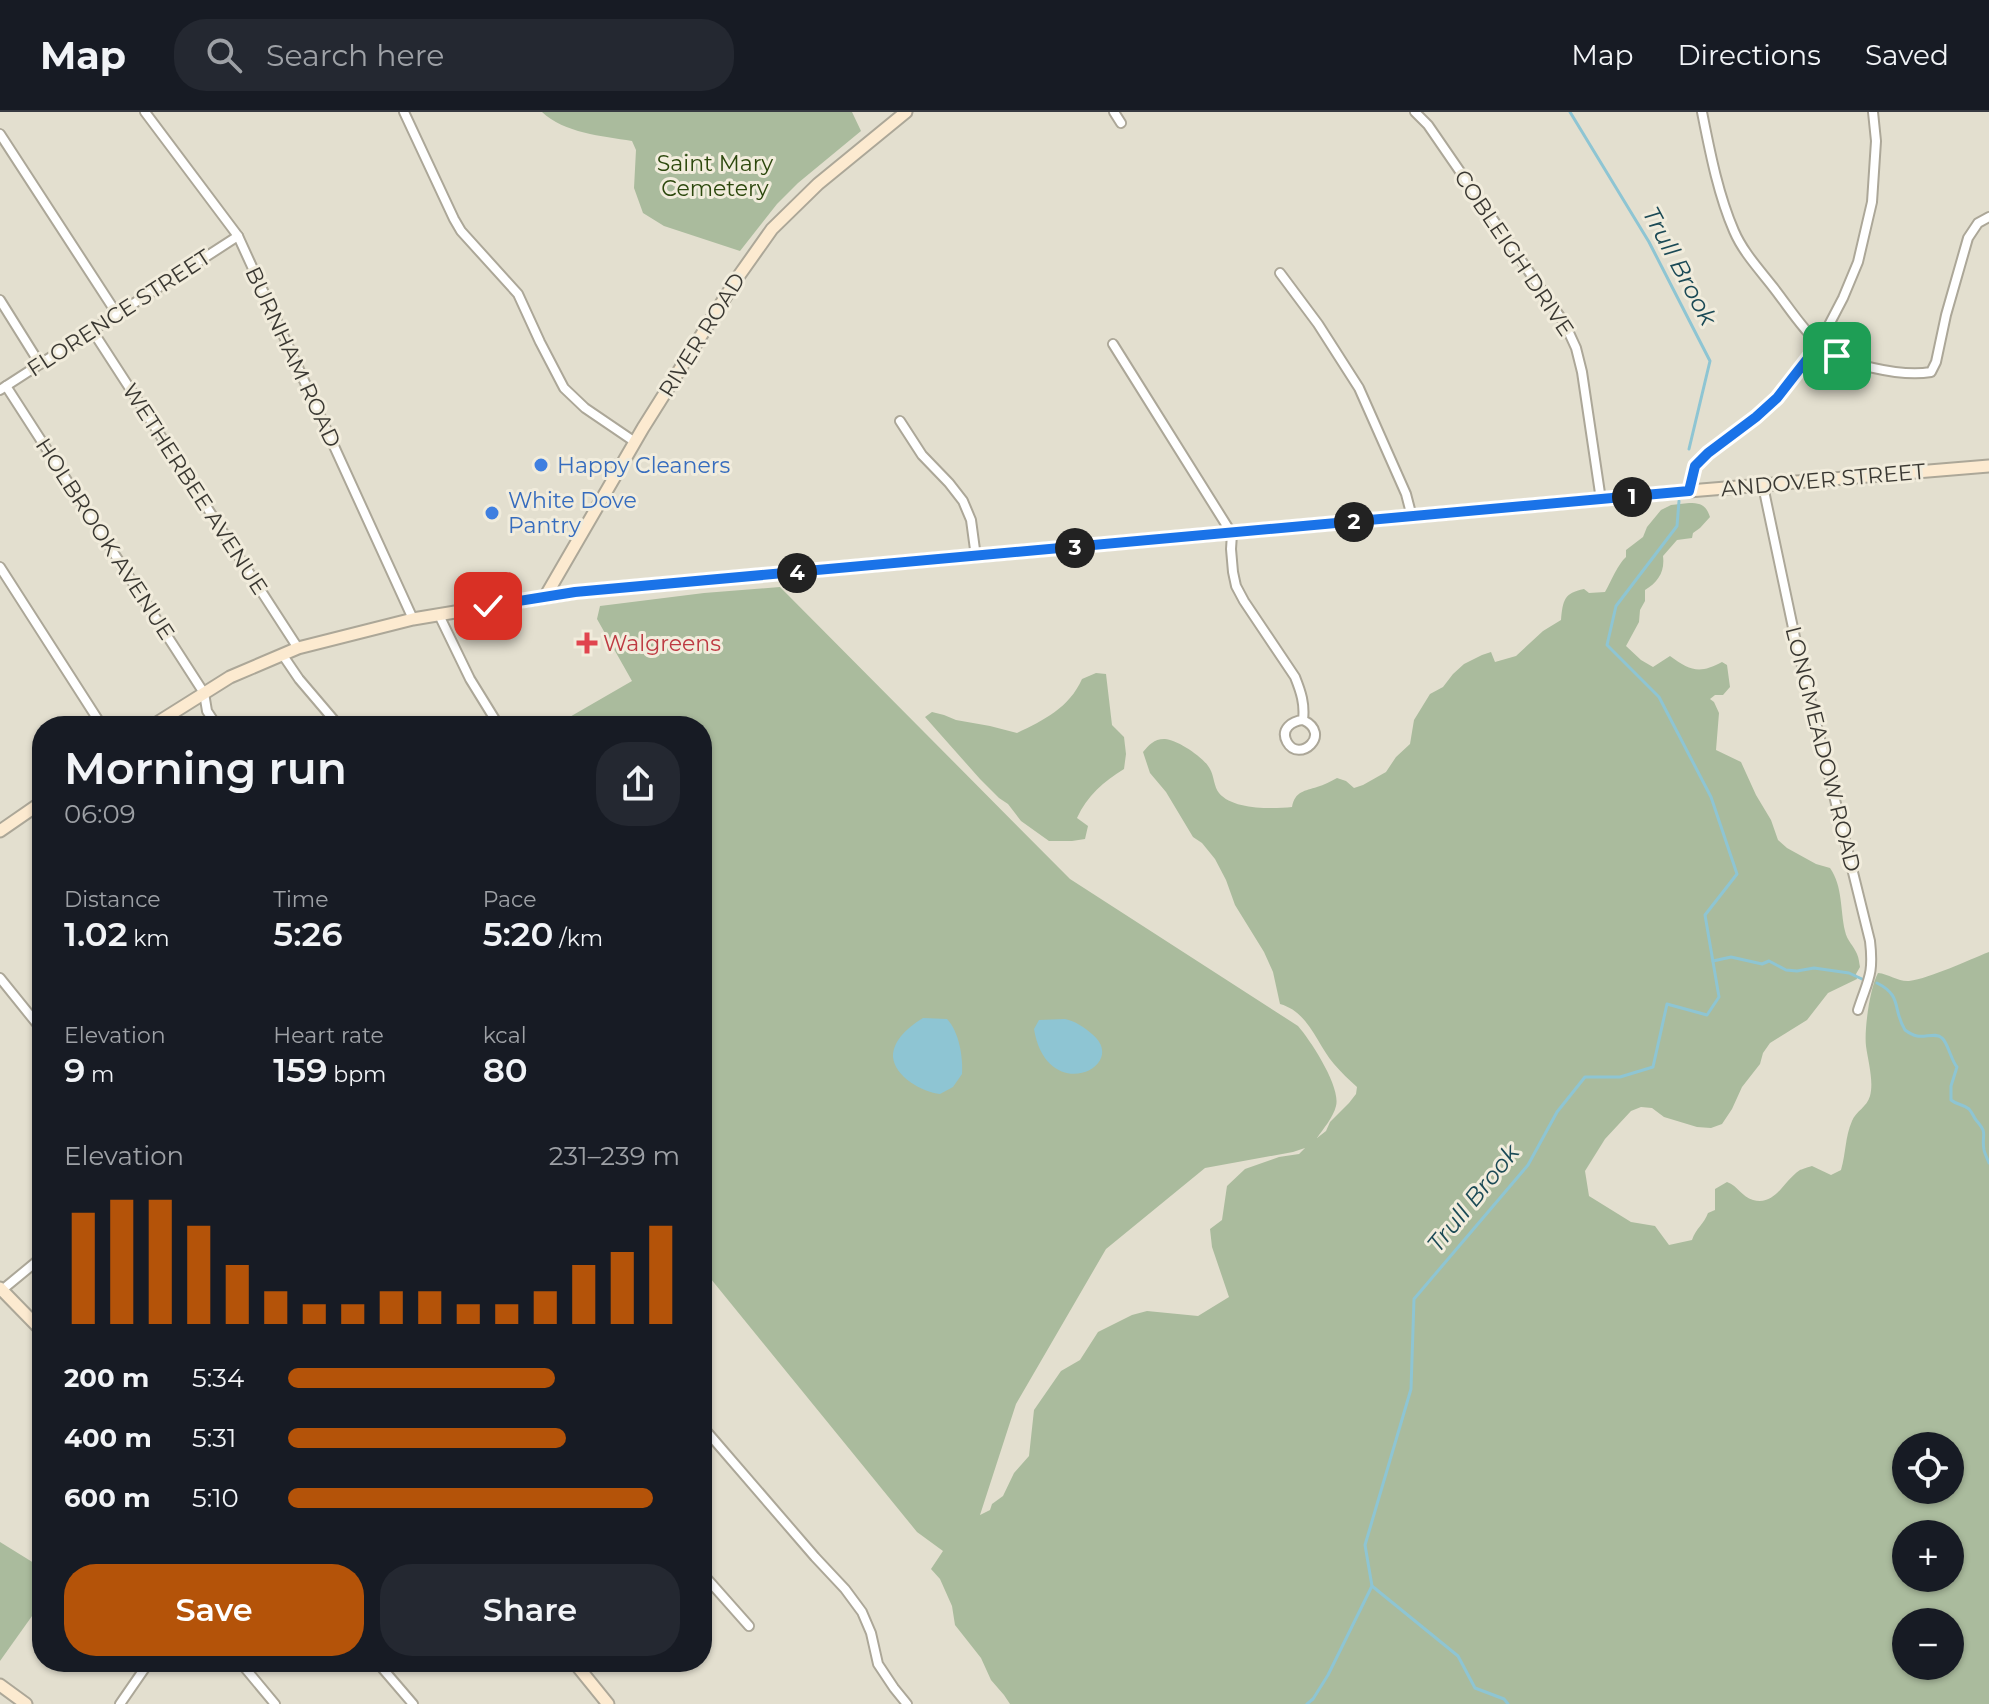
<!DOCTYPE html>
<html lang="en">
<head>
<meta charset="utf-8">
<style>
  :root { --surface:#171b24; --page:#242831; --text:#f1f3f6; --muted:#9ea1a6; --line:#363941; --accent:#b45309 }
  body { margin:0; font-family:Montserrat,sans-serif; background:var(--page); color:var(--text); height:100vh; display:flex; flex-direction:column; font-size:30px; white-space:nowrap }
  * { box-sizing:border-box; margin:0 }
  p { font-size:26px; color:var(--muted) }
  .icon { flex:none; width:44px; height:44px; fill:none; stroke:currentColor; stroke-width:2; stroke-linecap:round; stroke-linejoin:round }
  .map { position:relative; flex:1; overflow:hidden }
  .drawer { position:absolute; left:32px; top:604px; width:680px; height:956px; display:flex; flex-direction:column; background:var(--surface); border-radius:32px; box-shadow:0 2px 6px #0004 }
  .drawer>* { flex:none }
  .controls { position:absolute; left:1892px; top:1320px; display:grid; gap:16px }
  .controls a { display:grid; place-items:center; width:72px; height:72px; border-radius:50%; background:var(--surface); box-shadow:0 2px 6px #0004; font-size:40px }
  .pin { position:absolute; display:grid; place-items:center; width:68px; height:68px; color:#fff; margin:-34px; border-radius:16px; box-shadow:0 4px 12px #0006 }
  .km { position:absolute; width:40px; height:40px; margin:-20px; border-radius:50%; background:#222; color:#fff; font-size:22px; line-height:40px; text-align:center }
  .round { display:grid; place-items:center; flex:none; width:84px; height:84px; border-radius:32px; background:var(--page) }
  .headline { display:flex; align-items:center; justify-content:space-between; height:136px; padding:0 32px }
  h1 { font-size:44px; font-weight:600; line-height:60px }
  .figures { display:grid; grid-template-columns:repeat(3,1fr); gap:12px; height:136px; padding:8px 32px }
  .figures div { display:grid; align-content:center }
  .figures b { font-size:34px; font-weight:600 }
  .figures small { font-size:22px; font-weight:400 }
  .figures p { font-size:22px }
  .chart { height:224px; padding:16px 32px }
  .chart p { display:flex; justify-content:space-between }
  .chart svg { width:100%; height:144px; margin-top:8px; stroke:var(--accent); stroke-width:6 }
  .cta { display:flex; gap:16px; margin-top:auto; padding:16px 32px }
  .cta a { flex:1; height:92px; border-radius:32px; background:var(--accent); color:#fff; font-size:32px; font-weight:600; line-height:92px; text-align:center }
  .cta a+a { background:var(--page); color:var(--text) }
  ul { padding:0 32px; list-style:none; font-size:26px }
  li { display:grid; grid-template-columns:128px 96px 1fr; align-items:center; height:60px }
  li i { height:20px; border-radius:10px; background:var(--accent) }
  header { display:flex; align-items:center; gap:48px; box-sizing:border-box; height:112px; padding:0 40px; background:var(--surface); border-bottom:2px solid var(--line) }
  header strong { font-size:38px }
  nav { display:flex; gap:44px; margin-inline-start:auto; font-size:28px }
  .search { width:560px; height:72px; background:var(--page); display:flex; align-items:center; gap:20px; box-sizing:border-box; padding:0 28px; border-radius:32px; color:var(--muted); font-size:30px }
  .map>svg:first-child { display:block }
</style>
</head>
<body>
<header>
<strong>Map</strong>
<div class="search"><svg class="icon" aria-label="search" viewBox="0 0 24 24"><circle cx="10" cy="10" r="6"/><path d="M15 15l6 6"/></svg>Search here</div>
<nav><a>Map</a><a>Directions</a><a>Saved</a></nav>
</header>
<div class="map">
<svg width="1989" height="1592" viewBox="0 0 1989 1592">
  <rect width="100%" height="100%" fill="#e3dfcf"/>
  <g fill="#aabb9d" fill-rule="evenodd">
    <path d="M542,0H852L861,19L798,71L777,92L740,139L664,114L643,101L634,76L636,38L632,29C602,24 564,21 542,0Z"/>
    <path d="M1689,391C1701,391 1706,393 1710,405L1700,416L1693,421L1692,426L1677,428L1663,444C1665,460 1658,470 1645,478V489L1640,498L1639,510L1626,534L1641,548L1653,555L1670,544C1690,559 1700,562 1722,550L1727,553L1730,575L1723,583H1715L1710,587L1714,590L1719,601L1716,638L1741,650L1756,683L1771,708L1778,728L1787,736L1816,752L1830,756C1843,775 1840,797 1845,819C1847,829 1854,834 1857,842C1859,846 1859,851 1860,855L1856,862L1857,867L1828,881L1807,908L1770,931L1763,941L1760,952L1742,975L1732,997L1722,1012L1711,1016L1697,1015L1664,1005L1652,996L1641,995L1631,999L1605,1027L1585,1059L1589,1084L1631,1110L1655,1114L1669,1133L1692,1128C1696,1116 1704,1112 1708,1101L1715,1098V1077L1727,1070C1738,1074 1742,1085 1753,1088C1776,1094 1783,1069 1800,1058C1800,1058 1811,1054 1812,1054L1831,1063L1841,1058C1846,1041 1845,1025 1852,1009C1856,999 1867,995 1870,984C1874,969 1868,949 1866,934C1864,918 1870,875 1878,861C1889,862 1899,870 1909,869C1931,866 1968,848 1989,840V1592H1010L1004,1583L991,1568L981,1546L955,1513L952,1494L940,1467L931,1457L943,1439L917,1420L702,1156V614H563L561,610L632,569L597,507L600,494L704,481L780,475L1070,767L1298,914C1311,929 1341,975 1336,994C1333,1006 1323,1017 1317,1026L1326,1019L1330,1010L1349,991L1356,982L1357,975C1349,968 1341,960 1334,952C1316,931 1309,900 1280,892L1273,860L1264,840L1235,793L1226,768L1215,747L1202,731L1193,725L1166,680L1150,661L1143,640C1149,633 1154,627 1164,627C1175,626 1205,646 1210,657C1214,664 1214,675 1219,681C1233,698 1272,697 1292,695C1295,679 1305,679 1317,675C1324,673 1331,669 1337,666L1346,669L1354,676L1363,673L1386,660L1396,645L1410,632L1414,608L1430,582L1443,575L1453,562L1464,552L1482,543L1491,540L1495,550L1516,544L1543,519L1561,508C1563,488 1564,481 1584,477L1589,481L1605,480C1611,469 1618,452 1626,445V438L1643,425L1647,415L1661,398L1671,393ZM1305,1036L1299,1042L1279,1045L1245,1057L1227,1074L1222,1108L1210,1117L1212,1135L1229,1185L1198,1204L1147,1199L1132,1203L1098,1220L1080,1248L1061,1259L1034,1298L1029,1344L1014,1361L1003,1384L992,1392L990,1398L980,1403L1016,1292L1106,1137L1205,1056L1293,1040ZM1906,1334H1950V1378H1906ZM1906,1422H1950V1466H1906ZM1906,1510H1950V1554H1906Z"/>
    <path d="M1096,561L1106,562L1112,613L1124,625L1126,642L1124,657C1104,669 1087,684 1077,706L1088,714L1085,727L1072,729H1049L1021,709L1008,692L999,686L980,667L925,605L932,600L944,603L956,608L990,614L1017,621C1044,608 1069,596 1082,567Z"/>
    <polygon points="0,1430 42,1456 42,1490 0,1549"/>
  </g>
  <g fill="#8ec5d3">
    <path d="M923,906L947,907C959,920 963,944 962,962L953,975L940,982C922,980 895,965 893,945C892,928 911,913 923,906Z"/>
    <path d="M1065,907C1075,909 1084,915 1092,922C1131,954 1047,995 1034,917L1039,908Z"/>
  </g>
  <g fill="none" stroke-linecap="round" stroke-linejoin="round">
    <g stroke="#8ec5d3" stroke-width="3">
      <polyline points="1570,0 1649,130 1710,249 1689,337"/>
      <polyline points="1713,849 1731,845 1762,852 1769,849 1786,858 1797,859 1814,856 1849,861 1862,867"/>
      <path d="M1877,871C1903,884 1892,897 1905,918C1909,921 1912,923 1917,924C1925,926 1936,920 1942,926C1948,931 1951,948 1957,955L1951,974V988C1957,993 1963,992 1969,997C1972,1000 1973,1004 1976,1008C1989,1023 1981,1021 1984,1038C1985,1042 1987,1046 1989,1051"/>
      <polyline points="1307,1592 1313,1587 1328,1563 1372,1474"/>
      <polyline points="1508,1592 1504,1587 1475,1576 1458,1544 1372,1474 1365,1433 1411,1277 1414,1187 1528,1053 1557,1000 1585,965 1620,965 1653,955 1667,892 1707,903 1719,885 1705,803 1737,762 1711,685 1659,585 1607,533 1616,494 1677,414 1679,389"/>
    </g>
    <g stroke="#aca798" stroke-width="12">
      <g id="street">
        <polyline points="145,0 238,124 413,507"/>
        <polyline points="404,0 454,107 461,119 518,182 540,230 564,276 585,296 635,330"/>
        <polyline points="1114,0 1121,11"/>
        <polyline points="1415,0 1428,13 1565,212 1576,236 1582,260 1601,388"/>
        <path d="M1702,0C1710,40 1718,82 1734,119C1743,140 1759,157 1773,175C1788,194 1802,217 1820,233C1842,253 1902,265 1931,260L1936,250L1946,203L1968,126L1978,111L1989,105"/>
        <polyline points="0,22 117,202"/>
        <polyline points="1280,161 1318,212 1359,276 1406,382 1412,405"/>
        <polyline points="0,188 40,252"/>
        <polyline points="92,218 298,536"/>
        <path d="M1113,232L1232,422L1231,437L1233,460L1236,474L1244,489L1295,565C1301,580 1305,592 1303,608C1292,609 1280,617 1287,630C1299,652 1333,622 1303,608"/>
        <polyline points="6,274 204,581 207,599 217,614"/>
        <polyline points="0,278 238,124"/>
        <polyline points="900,309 922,343 949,371 963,389 971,408 976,445"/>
        <path d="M1763,374L1796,530L1870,829C1874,863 1868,867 1858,898"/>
        <polyline points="1689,379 1695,354 1777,286 1819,232 1843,186 1858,150 1872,90 1876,29 1873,0"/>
        <polyline points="0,455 102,614"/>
        <polyline points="439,503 470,567 499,614"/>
        <polyline points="282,542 299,567 339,614"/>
        <polyline points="0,866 42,918"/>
        <polyline points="2,1178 42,1145"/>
        <polyline points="702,1314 815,1445 845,1477 862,1500 871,1521 878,1552 894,1576 907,1592"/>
        <polyline points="702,1461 749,1514"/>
        <polyline points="240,1550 275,1592"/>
        <polyline points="377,1550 413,1592"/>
        <polyline points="120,1592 149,1550"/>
      </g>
    </g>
    <g stroke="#aca798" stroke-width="15">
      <g id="secondary">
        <polyline points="545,485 643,316 738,165 772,117 818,72 906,0"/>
        <polyline points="152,614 230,565 298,536 413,507 575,480 1689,379 1989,354"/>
        <polyline points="0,719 42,690"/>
        <polyline points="0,1176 42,1219"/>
        <polyline points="574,1550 608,1592"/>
        <polyline points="0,1573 26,1592"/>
      </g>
    </g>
    <use href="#street" stroke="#fff" stroke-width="8"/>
    <use href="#secondary" stroke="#fcead0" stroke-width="11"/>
  </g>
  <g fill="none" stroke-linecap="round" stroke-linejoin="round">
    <g stroke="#fff" stroke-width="16">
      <polyline id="route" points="488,494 575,480 1689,379 1695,354 1708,341 1756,305 1777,286 1819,232 1837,244"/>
    </g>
    <use href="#route" stroke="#1a73e8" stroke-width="10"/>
  </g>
  <g fill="#3f7fe0" stroke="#f1ecdc" stroke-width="3">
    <circle cx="541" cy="353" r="8"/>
    <circle cx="492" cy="401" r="8"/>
  </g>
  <path fill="#e0444e" stroke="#f1ecdc" stroke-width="3" d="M583 519h8v8h8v8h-8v8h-8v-8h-8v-8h8z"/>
  <g text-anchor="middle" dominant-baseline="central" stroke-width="6" stroke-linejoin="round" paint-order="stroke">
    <g font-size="22" fill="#2c480d" stroke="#f1ecdc">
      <text x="715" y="51">Saint Mary<tspan x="715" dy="25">Cemetery</tspan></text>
    </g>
    <g font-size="22" fill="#3a3832" stroke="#f1ecdc">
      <text transform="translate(1514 141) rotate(56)">COBLEIGH DRIVE</text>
      <text transform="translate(119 201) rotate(-33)">FLORENCE STREET</text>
      <text transform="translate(702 223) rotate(-58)">RIVER ROAD</text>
      <text transform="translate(293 245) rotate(65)">BURNHAM ROAD</text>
      <text transform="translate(1823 368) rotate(-5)">ANDOVER STREET</text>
      <text transform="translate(195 377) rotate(57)">WETHERBEE AVENUE</text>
      <text transform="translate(105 427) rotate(57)">HOLBROOK AVENUE</text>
      <text transform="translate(1823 637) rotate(76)">LONGMEADOW ROAD</text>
    </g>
    <g font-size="22" fill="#366cbe" stroke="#f1ecdc" text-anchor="start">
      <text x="557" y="353">Happy Cleaners</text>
      <text x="508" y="388">White Dove<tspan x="508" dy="25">Pantry</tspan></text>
    </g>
    <g font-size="22" fill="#be3a42" stroke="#f1ecdc" text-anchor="start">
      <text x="603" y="531">Walgreens</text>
    </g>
    <g font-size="24" font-style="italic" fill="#1b4a56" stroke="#f1ecdc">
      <text transform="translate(1680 154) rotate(62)">Trull Brook</text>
      <text transform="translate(1473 1086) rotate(-51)">Trull Brook</text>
    </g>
  </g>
</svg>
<div class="controls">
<a><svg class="icon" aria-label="locate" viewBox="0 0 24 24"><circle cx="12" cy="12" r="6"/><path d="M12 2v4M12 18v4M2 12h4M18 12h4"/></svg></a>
<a>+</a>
<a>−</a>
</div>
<div class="pin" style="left:1837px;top:244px;background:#1e9e55"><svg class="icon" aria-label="arrive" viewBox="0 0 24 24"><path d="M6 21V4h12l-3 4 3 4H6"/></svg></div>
<div class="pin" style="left:488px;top:494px;background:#d93025"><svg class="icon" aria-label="check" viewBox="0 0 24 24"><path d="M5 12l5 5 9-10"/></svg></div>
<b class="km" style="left:1632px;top:385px">1</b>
<b class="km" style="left:1354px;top:410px">2</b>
<b class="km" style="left:1075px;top:436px">3</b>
<b class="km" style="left:797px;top:461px">4</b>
<section class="drawer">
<div class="headline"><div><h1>Morning run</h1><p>06:09</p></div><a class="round"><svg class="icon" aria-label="share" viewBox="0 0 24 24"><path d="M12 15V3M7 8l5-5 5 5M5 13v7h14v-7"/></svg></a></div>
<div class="figures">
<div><p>Distance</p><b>1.02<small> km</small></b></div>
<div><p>Time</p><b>5:26</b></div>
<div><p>Pace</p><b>5:20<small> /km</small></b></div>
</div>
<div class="figures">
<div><p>Elevation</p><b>9<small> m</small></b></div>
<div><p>Heart rate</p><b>159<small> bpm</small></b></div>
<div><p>kcal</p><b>80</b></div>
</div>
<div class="chart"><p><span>Elevation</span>231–239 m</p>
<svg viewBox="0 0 160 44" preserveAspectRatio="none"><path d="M5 44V10M15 44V6M25 44V6M35 44V14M45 44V26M55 44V34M65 44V38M75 44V38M85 44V34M95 44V34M105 44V38M115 44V38M125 44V34M135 44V26M145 44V22M155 44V14"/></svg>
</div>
<ul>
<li><b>200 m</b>5:34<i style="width:68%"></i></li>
<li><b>400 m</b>5:31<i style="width:71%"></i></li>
<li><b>600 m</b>5:10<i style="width:93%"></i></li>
</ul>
<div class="cta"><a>Save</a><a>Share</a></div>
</section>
</div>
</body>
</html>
